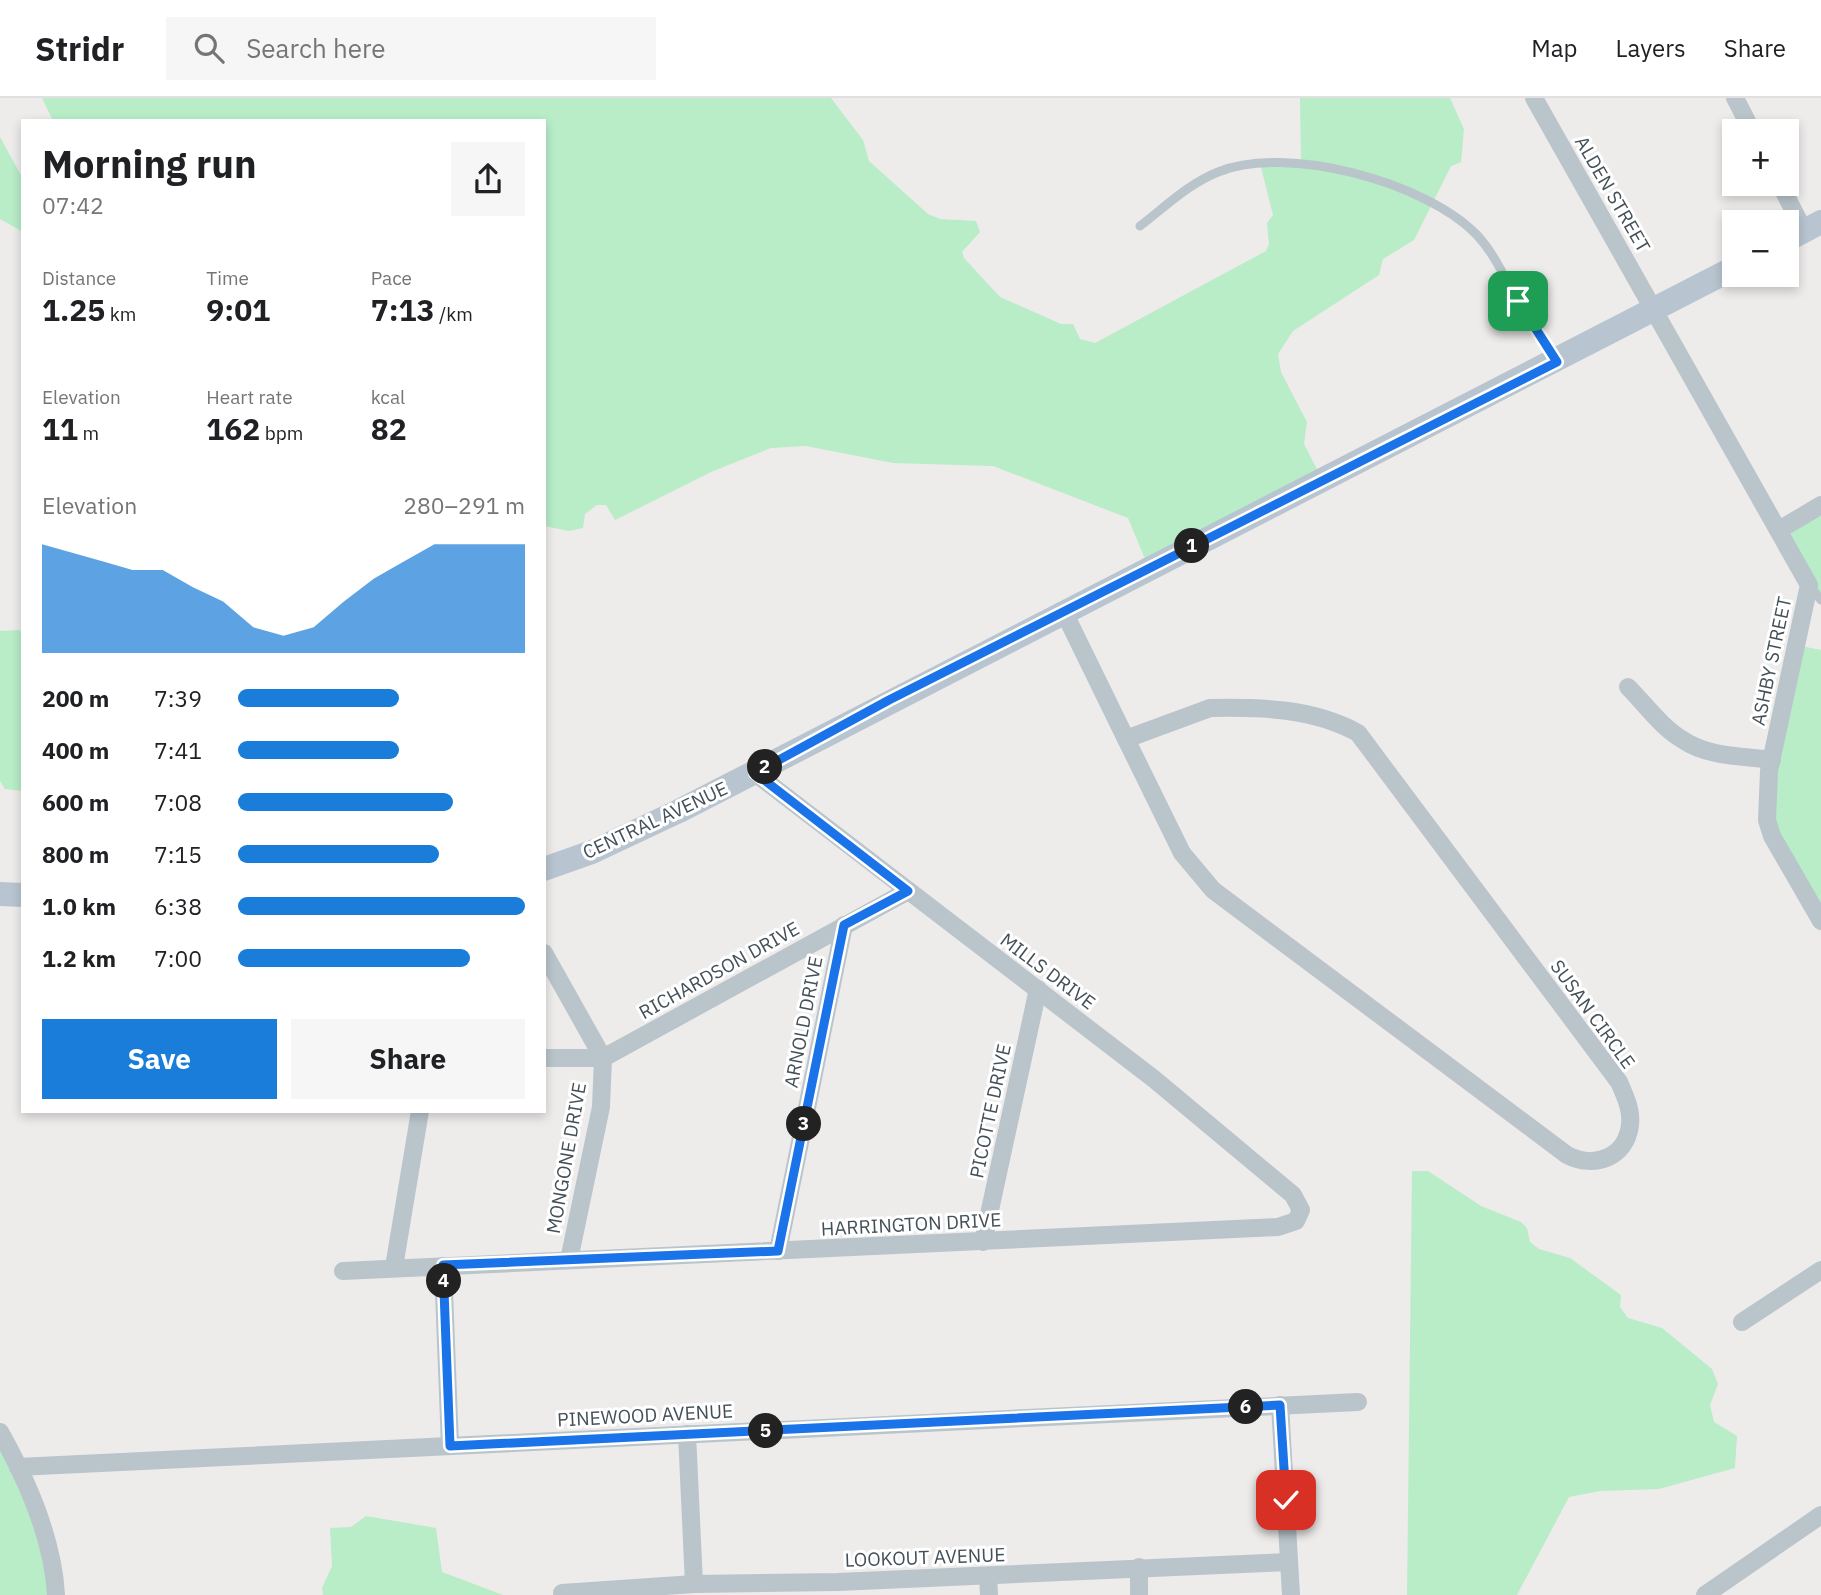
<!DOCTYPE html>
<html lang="en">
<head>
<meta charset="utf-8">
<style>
  :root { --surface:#fff; --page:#f6f6f6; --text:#202124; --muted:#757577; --line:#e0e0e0; --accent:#197dd9 }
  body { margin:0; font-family:"IBM Plex Sans",sans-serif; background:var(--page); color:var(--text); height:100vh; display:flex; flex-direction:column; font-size:26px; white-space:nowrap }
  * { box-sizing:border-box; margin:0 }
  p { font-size:23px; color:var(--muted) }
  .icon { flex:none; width:38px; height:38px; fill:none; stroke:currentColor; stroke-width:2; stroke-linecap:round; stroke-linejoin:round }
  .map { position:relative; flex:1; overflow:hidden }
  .drawer { position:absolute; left:21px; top:21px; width:525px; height:994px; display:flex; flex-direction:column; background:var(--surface); border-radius:0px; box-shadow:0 4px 10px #0003 }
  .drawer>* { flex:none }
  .buttons { position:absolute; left:1722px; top:21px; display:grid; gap:14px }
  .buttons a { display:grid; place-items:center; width:77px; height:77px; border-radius:0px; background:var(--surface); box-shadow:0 4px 10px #0003; font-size:35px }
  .pin { position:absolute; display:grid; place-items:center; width:60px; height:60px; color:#fff; margin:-30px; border-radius:14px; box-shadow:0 4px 10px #0006 }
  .km { position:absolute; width:35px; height:35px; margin:-18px; border-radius:50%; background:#222; color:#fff; font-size:19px; line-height:35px; text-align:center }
  .round { display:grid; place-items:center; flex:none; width:74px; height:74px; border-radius:0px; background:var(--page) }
  .headline { display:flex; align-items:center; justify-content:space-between; height:119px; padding:0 21px }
  h1 { font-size:38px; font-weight:700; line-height:52px }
  .figures { display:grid; grid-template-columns:repeat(3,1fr); gap:10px; height:119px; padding:7px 21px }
  .figures div { display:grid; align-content:center }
  .figures b { font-size:30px; font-weight:700 }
  .figures small { font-size:19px; font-weight:400 }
  .figures p { font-size:19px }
  .chart { height:196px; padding:14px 21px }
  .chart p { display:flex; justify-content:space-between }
  .chart svg { width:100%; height:126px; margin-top:7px; fill:var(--accent); opacity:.7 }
  .button { display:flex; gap:14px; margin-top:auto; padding:14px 21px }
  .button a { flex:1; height:80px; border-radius:0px; background:var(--accent); color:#fff; font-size:28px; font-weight:700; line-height:80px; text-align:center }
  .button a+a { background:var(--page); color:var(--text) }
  ul { padding:0 21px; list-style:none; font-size:23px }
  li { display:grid; grid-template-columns:112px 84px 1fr; align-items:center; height:52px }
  li i { height:18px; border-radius:9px; background:var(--accent) }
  header { display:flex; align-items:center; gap:42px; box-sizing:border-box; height:98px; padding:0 35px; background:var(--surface); border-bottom:2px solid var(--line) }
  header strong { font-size:33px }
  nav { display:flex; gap:38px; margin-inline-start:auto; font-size:24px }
  .search { width:490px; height:63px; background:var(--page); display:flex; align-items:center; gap:18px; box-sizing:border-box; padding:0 24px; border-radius:0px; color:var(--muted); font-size:26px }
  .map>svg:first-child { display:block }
</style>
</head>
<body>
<header>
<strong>Stridr</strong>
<div class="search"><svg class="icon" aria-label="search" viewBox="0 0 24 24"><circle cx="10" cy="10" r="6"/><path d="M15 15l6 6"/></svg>Search here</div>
<nav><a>Map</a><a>Layers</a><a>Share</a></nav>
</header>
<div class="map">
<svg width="1821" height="1497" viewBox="0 0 1821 1497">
  <rect width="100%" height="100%" fill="#eeebeb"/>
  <g fill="#b8edc8">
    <polygon points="42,0 831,0 863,42 869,63 928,116 940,121 976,123 980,134 962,154 964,160 1000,199 1061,226 1073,226 1080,241 1095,245 1266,153 1269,146 1267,125 1273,117 1260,65 1301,64 1300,0 1450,0 1464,31 1461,64 1451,68 1414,142 1383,161 1379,177 1293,233 1278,256 1281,274 1307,324 1304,346 1321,379 1148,468 1128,420 993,368 893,365 806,348 771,350 711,374 615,422 606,407 597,407 585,416 583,430 569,433 544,428 544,23 53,23"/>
    <polygon points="0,39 23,81 23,134 0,121"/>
    <polygon points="1821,405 1821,496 1807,495 1783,429"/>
    <polygon points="19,532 23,536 23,693 5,691 0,683 0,533"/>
    <polygon points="1796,547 1821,552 1821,819 1770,730 1770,669"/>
    <polygon points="1412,1073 1428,1073 1481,1108 1521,1124 1527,1130 1530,1144 1539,1151 1570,1160 1621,1197 1620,1209 1628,1220 1662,1230 1712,1271 1718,1286 1710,1307 1714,1324 1737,1338 1735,1370 1659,1391 1600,1393 1569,1399 1517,1497 1407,1497"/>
    <polygon points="0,1333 13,1356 57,1497 0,1497"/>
    <polygon points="366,1418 436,1430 442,1474 503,1497 323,1497 322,1490 332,1468 330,1430 351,1429"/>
  </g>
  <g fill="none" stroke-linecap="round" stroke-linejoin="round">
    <g stroke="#b9c4cb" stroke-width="9">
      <path d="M1140,128C1165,109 1188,86 1218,74C1287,46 1425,84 1476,136C1495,156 1505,181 1518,203C1530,223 1542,243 1555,261"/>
      <polyline points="1810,488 1821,502"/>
    </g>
    <g stroke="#b9c4cb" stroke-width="18">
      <polyline points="1534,0 1809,487 1769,673 1767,722 1772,738 1821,823"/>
      <polyline points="1735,0 1752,33"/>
      <polyline points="1780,86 1804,133"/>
      <polyline points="1779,432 1821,407"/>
      <polyline points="1064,514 1126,641"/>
      <path d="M1628,589C1645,606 1662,630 1683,642C1708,659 1743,658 1772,662"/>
      <path d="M1210,610C1260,609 1313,610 1358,635L1619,984C1625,998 1632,1012 1630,1027C1626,1060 1594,1071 1567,1057L1213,792L1182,755L1126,641Z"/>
      <polyline points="544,855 603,960 601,1009 569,1162"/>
      <polyline points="544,960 603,960 908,793"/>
      <polyline points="983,1144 1038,891"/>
      <polyline points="778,1153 844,827"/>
      <polyline points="443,1168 450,1348"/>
      <polyline points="394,1169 420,1013"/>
      <polyline points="343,1173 1278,1129 1296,1123 1301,1112 1293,1097 1154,981 755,675"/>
      <polyline points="1742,1224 1821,1172"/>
      <polyline points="1280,1307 1291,1497"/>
      <path d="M0,1334C27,1382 53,1442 56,1497"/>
      <polyline points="687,1336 694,1486"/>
      <polyline points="18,1369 1358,1304"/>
      <polyline points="1139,1469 1139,1497"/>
      <polyline points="988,1478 989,1497"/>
      <polyline points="562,1495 694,1486 838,1484 1289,1464"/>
      <polyline points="1705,1497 1821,1417"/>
    </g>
    <g stroke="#b8c5d0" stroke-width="24">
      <polyline points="1787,142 1821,124"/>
      <polyline points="544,771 592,754 679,713 1734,170"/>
      <polyline points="0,796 23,797"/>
    </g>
  </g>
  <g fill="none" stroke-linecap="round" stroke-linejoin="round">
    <g stroke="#fff" stroke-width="14">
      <polyline id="route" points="1286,1402 1280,1307 450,1348 443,1167 778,1153 844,827 908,793 755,675 889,602 1557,264 1518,203"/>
    </g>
    <use href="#route" stroke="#1a73e8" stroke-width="9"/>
  </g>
  <g text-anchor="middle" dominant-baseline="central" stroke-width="6" stroke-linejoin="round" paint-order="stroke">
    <g font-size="19" fill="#445058" stroke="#fff">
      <text transform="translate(1613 96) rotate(60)">ALDEN STREET</text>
      <text transform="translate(1771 563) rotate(-78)">ASHBY STREET</text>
      <text transform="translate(655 722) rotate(-25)">CENTRAL AVENUE</text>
      <text transform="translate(719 872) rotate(-29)">RICHARDSON DRIVE</text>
      <text transform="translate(1048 873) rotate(37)">MILLS DRIVE</text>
      <text transform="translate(1593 916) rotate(54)">SUSAN CIRCLE</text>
      <text transform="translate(803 924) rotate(-79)">ARNOLD DRIVE</text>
      <text transform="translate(990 1013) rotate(-78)">PICOTTE DRIVE</text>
      <text transform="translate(566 1060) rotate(-80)">MONGONE DRIVE</text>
      <text transform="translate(911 1126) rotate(-3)">HARRINGTON DRIVE</text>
      <text transform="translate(645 1317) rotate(-3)">PINEWOOD AVENUE</text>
      <text transform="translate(925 1459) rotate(-2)">LOOKOUT AVENUE</text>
    </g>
  </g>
</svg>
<div class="buttons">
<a>+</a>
<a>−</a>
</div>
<div class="pin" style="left:1518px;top:203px;background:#1e9e55"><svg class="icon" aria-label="arrive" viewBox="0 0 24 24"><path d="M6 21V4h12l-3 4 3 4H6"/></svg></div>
<div class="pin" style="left:1286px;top:1402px;background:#d93025"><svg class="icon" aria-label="check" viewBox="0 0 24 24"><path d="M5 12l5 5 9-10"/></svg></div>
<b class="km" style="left:1192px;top:448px">1</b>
<b class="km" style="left:765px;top:669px">2</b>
<b class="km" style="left:804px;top:1026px">3</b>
<b class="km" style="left:444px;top:1183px">4</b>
<b class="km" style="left:766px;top:1333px">5</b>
<b class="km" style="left:1246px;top:1309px">6</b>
<section class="drawer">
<div class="headline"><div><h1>Morning run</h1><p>07:42</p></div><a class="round"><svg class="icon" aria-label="share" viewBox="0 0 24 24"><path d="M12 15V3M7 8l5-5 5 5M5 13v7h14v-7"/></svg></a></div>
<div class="figures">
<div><p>Distance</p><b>1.25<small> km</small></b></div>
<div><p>Time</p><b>9:01</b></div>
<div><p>Pace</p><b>7:13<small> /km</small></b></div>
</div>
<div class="figures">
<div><p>Elevation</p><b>11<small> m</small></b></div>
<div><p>Heart rate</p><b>162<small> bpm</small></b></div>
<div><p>kcal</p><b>82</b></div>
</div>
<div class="chart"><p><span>Elevation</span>280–291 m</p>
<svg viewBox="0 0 160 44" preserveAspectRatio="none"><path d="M0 44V6L10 9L20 12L30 15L40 15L50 21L60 26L70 35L80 38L90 35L100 26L110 18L120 12L130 6L140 6L150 6L160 6V44z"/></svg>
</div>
<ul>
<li><b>200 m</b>7:39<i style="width:56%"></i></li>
<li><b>400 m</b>7:41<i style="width:56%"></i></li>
<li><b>600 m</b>7:08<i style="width:75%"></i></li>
<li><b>800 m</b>7:15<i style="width:70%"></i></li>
<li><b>1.0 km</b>6:38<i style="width:100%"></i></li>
<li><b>1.2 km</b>7:00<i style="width:81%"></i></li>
</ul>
<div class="button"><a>Save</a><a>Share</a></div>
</section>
</div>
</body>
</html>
